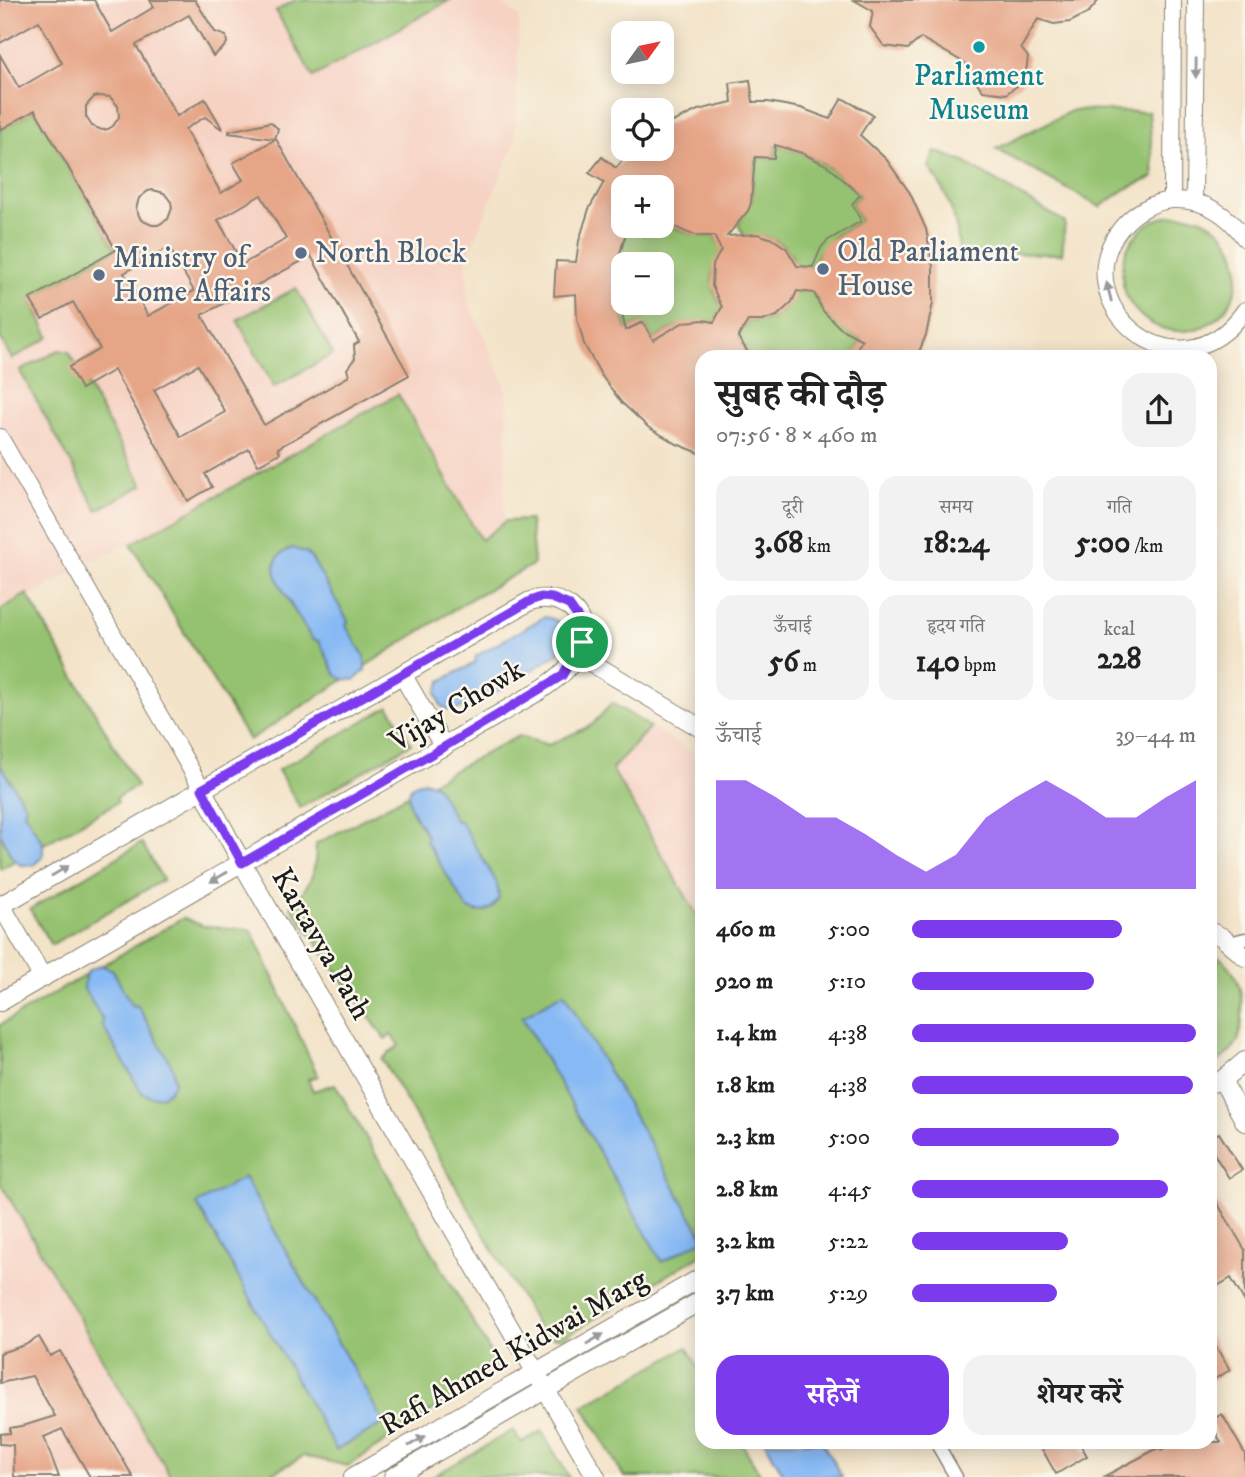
<!DOCTYPE html>
<html lang="hi">
<head>
<meta charset="utf-8">
<style>
  :root { --surface:#fff; --page:#f2f2f2; --text:#222; --muted:#767676; --accent:#7c3aed }
  body { margin:0; font-family:"IM FELL DW Pica","Noto Serif Devanagari",serif; background:var(--page); color:var(--text); height:100vh; display:flex; flex-direction:column; font-size:26px; white-space:nowrap }
  * { box-sizing:border-box; margin:0 }
  p { font-size:23px; color:var(--muted) }
  .icon { flex:none; width:38px; height:38px; fill:none; stroke:currentColor; stroke-width:2; stroke-linecap:round; stroke-linejoin:round }
  .map { position:relative; flex:1; overflow:hidden }
  .side { position:absolute; left:695px; top:350px; width:522px; height:1099px; display:flex; flex-direction:column; background:var(--surface); border-radius:21px; box-shadow:0 4px 18px #0003 }
  .side>* { flex:none }
  .needle { width:46px; rotate:57deg }
  .tools { position:absolute; left:611px; top:21px; display:grid; gap:14px }
  .tools a { display:grid; place-items:center; width:63px; height:63px; border-radius:14px; background:var(--surface); box-shadow:0 4px 18px #0003; font-size:35px }
  .pin { position:absolute; display:grid; place-items:center; width:60px; height:60px; color:#fff; margin:-30px; border:4px solid #fff; border-radius:50%; box-shadow:0 2px 7px #0007 }
  .round { display:grid; place-items:center; flex:none; width:74px; height:74px; border-radius:21px; background:var(--page) }
  .overview { display:flex; align-items:center; justify-content:space-between; height:119px; padding:0 21px }
  h1 { font-size:38px; font-weight:700; line-height:52px }
  .figures { display:grid; grid-template-columns:repeat(3,1fr); gap:10px; height:119px; padding:7px 21px }
  .figures div { display:grid; align-content:center; border-radius:18px; background:var(--page); text-align:center }
  .figures b { font-size:30px; font-weight:700 }
  .figures small { font-size:19px; font-weight:400 }
  .figures p { font-size:19px }
  .chart { height:196px; padding:14px 21px }
  .chart p { display:flex; justify-content:space-between }
  .chart svg { width:100%; height:126px; margin-top:7px; fill:var(--accent); opacity:.7 }
  .primary-button { display:flex; gap:14px; margin-top:auto; padding:14px 21px }
  .primary-button a { flex:1; height:80px; border-radius:21px; background:var(--accent); color:#fff; font-size:28px; font-weight:700; line-height:80px; text-align:center }
  .primary-button a+a { background:var(--page); color:var(--text) }
  ul { padding:0 21px; list-style:none; font-size:23px }
  li { display:grid; grid-template-columns:112px 84px 1fr; align-items:center; height:52px }
  li i { height:18px; border-radius:9px; background:var(--accent) }
  .map>svg:first-child { display:block }
</style>
</head>
<body>
<div class="map">
<svg width="1245" height="1477" viewBox="0 0 1245 1477">
  <rect width="100%" height="100%" fill="#fbf7ec"/>
  <filter id="ink" filterUnits="userSpaceOnUse"><feTurbulence type="fractalNoise" baseFrequency=".0143" numOctaves="2"/><feDisplacementMap in="SourceGraphic" scale="14" xChannelSelector="R" yChannelSelector="G"/><feConvolveMatrix kernelMatrix="1 2 1 2 8 2 1 2 1" color-interpolation-filters="sRGB"/></filter>
  <filter id="wash" filterUnits="userSpaceOnUse"><feTurbulence type="fractalNoise" baseFrequency=".00686" numOctaves="4" result="noise"/><feDisplacementMap in="SourceGraphic" scale="28" xChannelSelector="R" yChannelSelector="G"/><feGaussianBlur stdDeviation="1.57" result="paint"/><feColorMatrix in="noise" values="0 0 0 0 0 0 0 0 0 0 0 0 0 0 0 0 0 1.4 0 .05"/><feComposite in="paint" operator="in"/></filter>
  <g filter="url(#wash)">
    <rect width="100%" height="100%" fill="#f3e3c8"/>
    <g fill="#f6d2c3">
      <polygon points="0,0 497,0 519,17 515,143 466,259 468,301 508,391 504,523 481,540 398,394 131,544 95,559 0,614"/>
      <polygon points="650,727 702,758 702,924 612,769"/>
      <polygon points="0,1182 171,1477 0,1477"/>
    </g>
    <g fill="#95c270" stroke="#586f46" stroke-width="2" fill-rule="evenodd">
      <polygon points="295,0 450,0 313,77 276,11"/>
      <polygon points="35,110 116,250 31,299 49,337 12,359 0,337 0,130"/>
      <polygon points="1073,110 1149,112 1154,177 1126,189 1100,207 996,149"/>
      <path d="M775,146C809,151 837,170 860,195L852,204L861,222C838,232 821,242 813,267L796,266C789,242 768,233 744,236L738,224L751,203L755,157L774,158Z"/>
      <path d="M935,151L964,162L1065,222L1062,254L959,253C958,220 948,194 929,167Z"/>
      <circle cx="1180" cy="273" r="58"/>
      <path d="M662,221C678,230 694,238 714,236L722,250C710,269 708,289 723,307L714,322C689,318 673,327 653,340L643,322L627,330C614,296 616,262 627,228L644,235L649,226H662ZM623,264H662V303H623Z"/>
      <polygon points="296,288 333,354 274,387 237,320"/>
      <path d="M796,291L814,293C823,316 840,328 862,340L852,357H751L738,337L748,321C771,324 787,312 796,291Z"/>
      <polygon points="59,350 69,352 143,485 97,510 20,371"/>
      <polygon points="398,394 481,540 506,521 530,520 534,564 474,597 249,740 131,544"/>
      <polygon points="27,594 137,786 116,798 118,802 0,869 0,610"/>
      <path d="M612,703L650,727L612,769L702,924V1252L699,1256L564,1337H551L539,1329L382,1059L399,1045L391,1035L385,1039L291,907C311,883 316,876 316,844L518,736L549,745L592,725Z"/>
      <polygon points="389,706 411,744 300,808 278,770"/>
      <polygon points="142,843 163,880 51,945 30,909"/>
      <polygon points="183,918 203,926 251,930 318,1076 308,1079 313,1091 335,1084 499,1367 348,1466 304,1456 265,1477 171,1477 0,1182 0,1025"/>
      <path d="M1209,951C1215,955 1223,959 1227,964C1245,983 1245,1018 1238,1041C1231,1053 1221,1060 1209,1067Z"/>
      <polygon points="687,1347 702,1373 702,1442 741,1442 762,1477 624,1477 583,1406"/>
      <polygon points="513,1430 521,1443 542,1431 569,1477 432,1477"/>
    </g>
    <g fill="#87b9f4" stroke="#526a88" stroke-width="2">
      <path d="M293,548L307,553L312,559L348,621L346,626L365,657V670L355,680L342,679L336,675L319,641L312,639C304,625 275,583 275,568C275,557 283,551 293,548Z"/>
      <path d="M544,617C560,619 567,627 566,643L556,655L496,692L491,690C484,694 475,697 469,702C459,710 453,714 441,706L436,693L441,681L475,663L476,656Z"/>
      <polygon points="0,764 26,807 24,812 43,843 43,856 34,865 20,865 11,856 0,833"/>
      <path d="M424,781L437,786L455,820L461,822L497,883L499,898C492,912 481,915 467,908L426,841L427,836C419,820 401,803 412,786Z"/>
      <path d="M101,965L113,970L131,1005L138,1006L173,1068L174,1083C167,1097 156,1100 142,1093L102,1025L103,1020L84,989L85,976L89,970Z"/>
      <polygon points="564,993 702,1235 702,1240 662,1262 522,1017"/>
      <polygon points="244,1177 384,1423 336,1450 197,1204"/>
      <polygon points="765,1442 822,1442 842,1477 785,1477"/>
    </g>
    <g id="blocks">
      <g fill="#e6a587" fill-rule="evenodd">
        <path d="M0,0H94L112,32L154,7L150,0H195L215,32L226,36L227,43L223,48L213,56L189,15L136,45L177,116L205,99L223,130L205,117L185,129L221,193L243,180L233,163L276,139L409,375L278,448L280,453L258,465L249,449L205,474L212,487L188,501L114,370L81,389L69,367L100,349L73,302L42,319L30,299L116,250L35,110L0,130V55L19,88L62,63L39,21L0,43ZM99,96L110,97L118,106L119,117L113,126L108,129L102,130L92,126L86,117V106L94,97ZM153,190L164,193L171,202L172,208L168,219L158,225H152L141,220L136,209L139,198L148,191ZM261,195L286,239L243,264L218,220ZM169,247L194,291L148,316L124,273ZM311,256L359,342L354,345L355,358L347,369L349,376L264,425L202,315ZM198,365L225,412L181,437L154,390Z"/>
        <polygon points="854,0 1099,0 1088,13 1070,22 1054,24 1038,19 1021,48 1028,57 1025,80 1006,94 983,91 969,72 970,66 921,38 908,49 884,46 870,27 873,11"/>
        <path d="M750,80L753,102H768L801,108L830,119L842,98L873,115L860,135L886,159L910,193L926,229L933,267V303L926,335L917,357H852L862,340L840,328L823,311L814,293L797,291L792,302L777,316L762,321H748L738,337L751,357H702V454L677,444L648,427L621,402L601,375L584,344L577,318L576,294L554,296L556,261L576,262L579,241L589,209L604,182L589,173L602,157L616,168L633,149H662V127L698,110L732,102L730,83ZM775,145L802,153L828,166L860,195L852,204L861,221L827,241L821,248L813,267L797,266L787,249L773,239L757,234L727,236L748,211L751,203L755,157L774,158ZM623,187H662V221L688,233L698,236H714L721,250L713,265L712,286L722,307L714,322L704,320L684,322L653,340L643,322L626,330L620,307L617,275L619,257L628,226H623Z"/>
        <polygon points="271,122 278,129 275,139 229,133 229,131"/>
        <polygon points="1219,1133 1242,1170 1229,1178 1209,1146 1209,1139"/>
        <polygon points="1209,1189 1245,1250 1245,1302 1231,1278 1209,1291"/>
        <polygon points="1209,1335 1230,1370 1209,1382"/>
        <polygon points="39,1337 50,1356 60,1351 133,1477 90,1477 62,1429 44,1437 59,1477 14,1477 13,1445 0,1444 0,1434 10,1433 10,1428 26,1425 55,1416 32,1376 0,1383 0,1353 25,1345"/>
        <polygon points="1222,1414 1245,1454 1245,1477 1103,1477 1160,1447 1161,1450 1174,1442 1221,1442 1209,1421"/>
        <polygon points="1038,1442 1079,1442 1087,1456 1056,1474"/>
      </g>
    </g>
  </g>
  <g filter="url(#ink)">
    <use href="#blocks" fill-opacity="0" stroke="#888072" stroke-width="2"/>
    <g fill="none" stroke-linecap="round" stroke-linejoin="round">
      <g stroke="#888072" stroke-width="15">
        <g id="minor">
          <polyline points="1230,943 1245,939"/>
          <polyline points="936,1442 956,1477"/>
        </g>
      </g>
      <g stroke="#888072" stroke-width="18">
        <g id="tertiary">
          <polyline points="1172,200 1173,0"/>
          <polyline points="1194,202 1196,0"/>
          <path d="M1245,239C1228,214 1205,199 1173,200C1154,201 1135,212 1122,227C1060,301 1178,406 1245,310"/>
          <polyline points="0,437 202,789"/>
        </g>
      </g>
      <g stroke="#888072" stroke-width="20">
        <g id="secondary">
          <polyline points="577,654 702,729"/>
          <polyline points="402,674 444,747"/>
          <polyline points="202,789 242,863 596,1477"/>
          <polyline points="1,905 43,978"/>
          <path d="M0,906L530,601C559,592 589,611 582,643C576,665 557,679 539,691L0,1002"/>
          <polyline points="1209,931 1222,937 1245,957"/>
          <polyline points="1222,1080 1245,1122"/>
          <polyline points="1209,1084 1222,1080 1245,1061"/>
          <polyline points="353,1477 702,1277"/>
          <polyline points="393,1477 702,1300"/>
        </g>
      </g>
      <use href="#minor" stroke="#fff" stroke-width="12"/>
      <use href="#tertiary" stroke="#fff" stroke-width="16"/>
      <use href="#secondary" stroke="#fff" stroke-width="18"/>
    </g>
    <defs><path id="oneway-solid" d="M-6-.8H1V-3.2L6.5 0L1 3.2V.8H-6Z" transform="scale(1.75)"/></defs>
    <g fill="#999">
      <use href="#oneway-solid" transform="translate(1196 68) rotate(91)"/>
      <use href="#oneway-solid" transform="translate(1109 292) rotate(-104)"/>
      <use href="#oneway-solid" transform="translate(60 871) rotate(-30)"/>
      <use href="#oneway-solid" transform="translate(219 877) rotate(150)"/>
      <use href="#oneway-solid" transform="translate(595 1339) rotate(-30)"/>
      <use href="#oneway-solid" transform="translate(417 1441) rotate(-30)"/>
    </g>
  </g>
  <g fill="none" stroke-linecap="round" stroke-linejoin="round" filter="url(#ink)">
    <g stroke="#fff" stroke-width="14">
      <polygon id="route" points="541,597 552,598 569,605 581,622 582,642 562,676 444,747 242,863 202,789 530,601"/>
    </g>
    <use href="#route" stroke="#7c3aed" stroke-width="9"/>
  </g>
  <circle fill="#0f9aa8" stroke="#fbf7ec" stroke-width="2.5" cx="979" cy="47" r="7"/>
  <g fill="#5c6f8a" stroke="#fbf7ec" stroke-width="2.5">
    <circle cx="301" cy="253" r="7"/>
    <circle cx="823" cy="269" r="7"/>
    <circle cx="99" cy="275" r="7"/>
  </g>
  <g text-anchor="middle" dominant-baseline="central" stroke-width="5" stroke-linejoin="round" paint-order="stroke">
    <g font-size="30" fill="#0d838f" stroke="#fbf7ec">
      <text x="979" y="76">Parliament<tspan x="979" dy="34">Museum</tspan></text>
    </g>
    <g font-size="30" fill="#4e5e75" stroke="#fbf7ec" text-anchor="start">
      <text x="837" y="252">Old Parliament<tspan x="837" dy="34">House</tspan></text>
      <text x="315" y="253">North Block</text>
      <text x="113" y="258">Ministry of<tspan x="113" dy="34">Home Affairs</tspan></text>
    </g>
    <g font-size="30" fill="#1c1c1c" stroke="#fbf7ec">
      <text transform="translate(457 706) rotate(-31)">Vijay Chowk</text>
      <text transform="translate(321 944) rotate(60)">Kartavya Path</text>
      <text transform="translate(514 1353) rotate(-30)">Rafi Ahmed Kidwai Marg</text>
    </g>
  </g>
</svg>
<div class="tools">
<a><svg class="needle" viewBox="-14 -14 28 28"><path d="M0-13l5 13h-10z" fill="#e53935"/><path d="M0 13l5-13h-10z" fill="#767676"/></svg></a>
<a><svg class="icon" aria-label="locate" viewBox="0 0 24 24"><circle cx="12" cy="12" r="6"/><path d="M12 2v4M12 18v4M2 12h4M18 12h4"/></svg></a>
<a>+</a>
<a>−</a>
</div>
<div class="pin" style="left:582px;top:642px;background:#1e9e55"><svg class="icon" aria-label="arrive" viewBox="0 0 24 24"><path d="M6 21V4h12l-3 4 3 4H6"/></svg></div>
<section class="side">
<div class="overview"><div><h1>सुबह की दौड़</h1><p>07:56 · 8 × 460 m</p></div><a class="round"><svg class="icon" aria-label="share" viewBox="0 0 24 24"><path d="M12 15V3M7 8l5-5 5 5M5 13v7h14v-7"/></svg></a></div>
<div class="figures">
<div><p>दूरी</p><b>3.68<small> km</small></b></div>
<div><p>समय</p><b>18:24</b></div>
<div><p>गति</p><b>5:00<small> /km</small></b></div>
</div>
<div class="figures">
<div><p>ऊँचाई</p><b>56<small> m</small></b></div>
<div><p>हृदय गति</p><b>140<small> bpm</small></b></div>
<div><p>kcal</p><b>228</b></div>
</div>
<div class="chart"><p><span>ऊँचाई</span>39–44 m</p>
<svg viewBox="0 0 160 44" preserveAspectRatio="none"><path d="M0 44V6L10 6L20 12L30 19L40 19L50 25L60 32L70 38L80 32L90 19L100 12L110 6L120 12L130 19L140 19L150 12L160 6V44z"/></svg>
</div>
<ul>
<li><b>460 m</b>5:00<i style="width:74%"></i></li>
<li><b>920 m</b>5:10<i style="width:64%"></i></li>
<li><b>1.4 km</b>4:38<i style="width:100%"></i></li>
<li><b>1.8 km</b>4:38<i style="width:99%"></i></li>
<li><b>2.3 km</b>5:00<i style="width:73%"></i></li>
<li><b>2.8 km</b>4:45<i style="width:90%"></i></li>
<li><b>3.2 km</b>5:22<i style="width:55%"></i></li>
<li><b>3.7 km</b>5:29<i style="width:51%"></i></li>
</ul>
<div class="primary-button"><a>सहेजें</a><a>शेयर करें</a></div>
</section>
</div>
</body>
</html>
